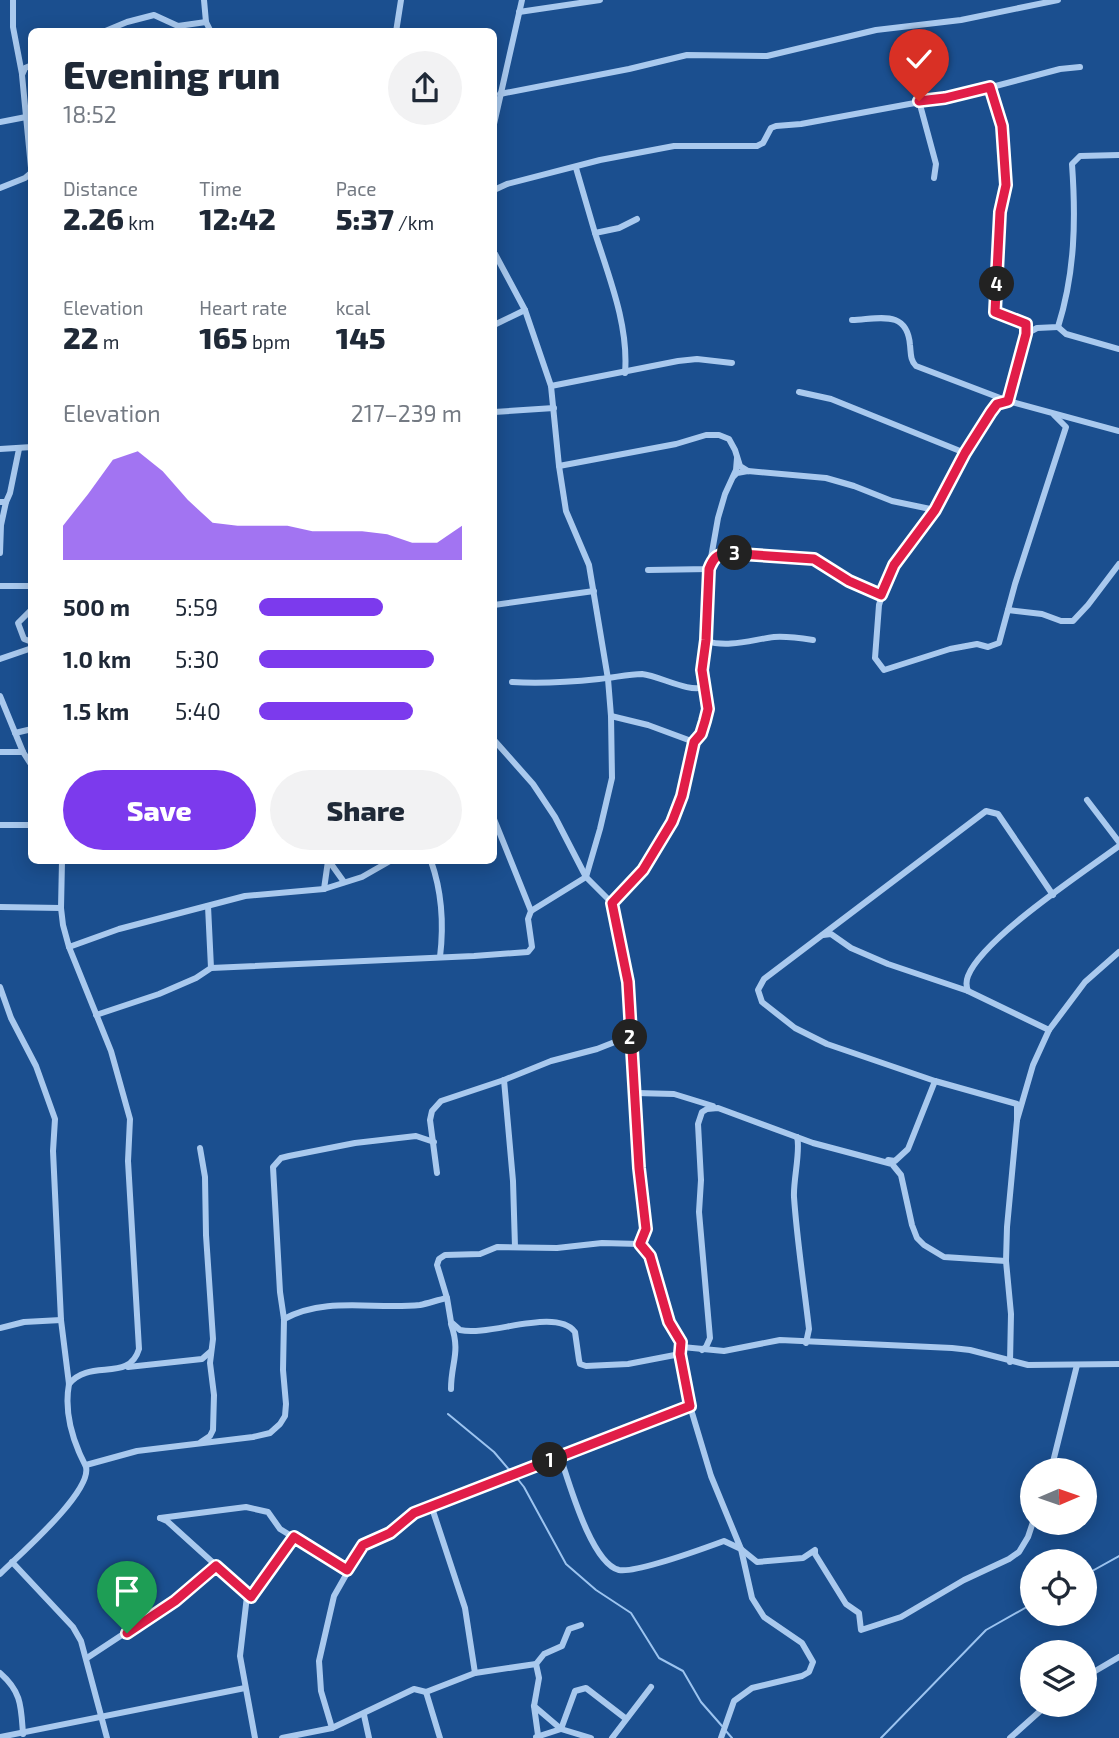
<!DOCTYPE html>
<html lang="en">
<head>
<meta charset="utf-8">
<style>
  :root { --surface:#fff; --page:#f2f2f3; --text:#1f2937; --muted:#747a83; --accent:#7c3aed }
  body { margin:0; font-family:"Exo 2",sans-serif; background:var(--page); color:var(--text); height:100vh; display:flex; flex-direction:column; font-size:26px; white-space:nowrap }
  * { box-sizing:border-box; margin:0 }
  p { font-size:23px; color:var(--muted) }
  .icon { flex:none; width:38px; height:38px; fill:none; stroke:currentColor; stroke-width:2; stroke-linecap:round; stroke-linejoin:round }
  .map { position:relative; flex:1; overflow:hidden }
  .drawer { position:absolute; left:28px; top:28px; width:469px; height:836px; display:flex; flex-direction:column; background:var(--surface); border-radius:10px; box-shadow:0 4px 18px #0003 }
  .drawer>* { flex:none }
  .needle { width:46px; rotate:88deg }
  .controls { position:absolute; left:1020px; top:1458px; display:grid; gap:14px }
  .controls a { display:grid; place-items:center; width:77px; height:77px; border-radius:50%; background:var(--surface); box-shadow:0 4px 18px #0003; font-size:35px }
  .pin { position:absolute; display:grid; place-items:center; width:60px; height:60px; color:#fff; margin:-72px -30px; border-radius:50% 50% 50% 0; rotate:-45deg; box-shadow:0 0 7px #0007 }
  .pin .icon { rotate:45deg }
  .km { position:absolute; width:35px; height:35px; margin:-18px; border-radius:50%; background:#222; color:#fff; font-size:19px; line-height:35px; text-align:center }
  .round { display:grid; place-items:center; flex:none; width:74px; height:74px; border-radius:37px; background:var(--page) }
  .overview { display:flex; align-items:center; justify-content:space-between; height:119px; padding:0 35px }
  h1 { font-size:38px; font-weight:800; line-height:52px }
  .metrics { display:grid; grid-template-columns:repeat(3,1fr); gap:10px; height:119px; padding:7px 35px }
  .metrics div { display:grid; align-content:center }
  .metrics b { font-size:30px; font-weight:800 }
  .metrics small { font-size:19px; font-weight:400 }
  .metrics p { font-size:19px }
  .chart { height:196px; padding:14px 35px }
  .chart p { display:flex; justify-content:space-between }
  .chart svg { width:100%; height:126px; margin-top:7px; fill:var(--accent); opacity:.7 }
  .cta { display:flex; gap:14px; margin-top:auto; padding:14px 35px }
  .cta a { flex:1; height:80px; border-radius:42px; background:var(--accent); color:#fff; font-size:28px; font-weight:800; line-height:80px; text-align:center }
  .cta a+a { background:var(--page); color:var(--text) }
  ul { padding:0 35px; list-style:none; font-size:23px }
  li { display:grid; grid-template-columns:112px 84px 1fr; align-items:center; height:52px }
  li i { height:18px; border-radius:9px; background:var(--accent) }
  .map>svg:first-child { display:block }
</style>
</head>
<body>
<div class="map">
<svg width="1119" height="1738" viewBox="0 0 1119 1738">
  <rect width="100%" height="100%" fill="#1b4f8f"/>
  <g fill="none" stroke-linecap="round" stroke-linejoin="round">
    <g stroke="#9cc4f0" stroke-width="2">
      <polyline points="448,1414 494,1452 512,1473"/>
      <polyline points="516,1477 524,1487 566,1564 596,1590 631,1613 659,1658 683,1671 701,1702 722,1726"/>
      <polyline points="1085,1575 1119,1556"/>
      <polyline points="725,1730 732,1738"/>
      <polyline points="881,1738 986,1630 1032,1604"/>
    </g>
    <g stroke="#a9c9ee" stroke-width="6">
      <polyline points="13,0 13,27 22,74"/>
      <polyline points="204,0 206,22 211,32"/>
      <polyline points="519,12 600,0"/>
      <polyline points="103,32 127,22 154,15 178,26 206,22"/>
      <polyline points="244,32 283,32"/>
      <polyline points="396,32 401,0"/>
      <polyline points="32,65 25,68 22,75 32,178"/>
      <polyline points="990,87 1002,126 1005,185 1000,213 995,312 1026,324 1026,334 1008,401 997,404 991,412 965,453 935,510 908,544 887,579 879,605 875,658 884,670 950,649 977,644 988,647 999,643 1015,584 1066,427 1054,415"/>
      <polyline points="500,94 629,69 687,55 767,56 876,30 961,20 1058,0"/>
      <polyline points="919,101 936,164 934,178"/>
      <polyline points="0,122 26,117"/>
      <polyline points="494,124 522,0"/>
      <polyline points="576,168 595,233"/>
      <polyline points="0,188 25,178 32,172"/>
      <polyline points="494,190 507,184 600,160 674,146 757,146 763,143 771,128 776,126 801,124 969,93 1060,69 1080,67"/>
      <polyline points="494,241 494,252 525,310 551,386 559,466 566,511 589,565 608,679 611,716 612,778 600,829 586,877 531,911"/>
      <path d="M852,320C879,319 907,309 910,345C911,353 910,360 916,366L1008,401L1119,431"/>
      <polyline points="494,325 525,310"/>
      <polyline points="1058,327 1066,334 1119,349"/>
      <path d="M1026,334L1037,328L1058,327C1075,273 1076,220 1072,164L1080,156L1119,155"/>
      <path d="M625,373C629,326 609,277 595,233L619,228L637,219"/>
      <polyline points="551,386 678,361 697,359 732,363"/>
      <polyline points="799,392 831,399 965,453"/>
      <polyline points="494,412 554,408"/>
      <polyline points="0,449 32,447"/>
      <polyline points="559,466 676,444 706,435 719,435 729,439 735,450 740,466 748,471"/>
      <polyline points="734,476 737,473 748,471 826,478 854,486 892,501 935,510"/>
      <polyline points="0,502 6,502 10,493 19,449"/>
      <polyline points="0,553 1,525 6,502"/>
      <path d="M648,570L709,569C713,559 716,555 726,553L814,559L849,581L881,595"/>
      <polyline points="0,586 32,586"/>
      <polyline points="494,605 594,591"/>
      <polyline points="32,609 18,623 24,639 32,642"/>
      <polyline points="1008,610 1042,614 1061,621 1073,621 1088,605 1119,564"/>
      <path d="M706,641C728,648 751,640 774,637C787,636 800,638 813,640"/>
      <polyline points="0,659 32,648"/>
      <path d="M512,682C541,684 570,682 599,679C613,678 628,674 642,674C660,676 689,693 704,687"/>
      <polyline points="0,696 23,752 32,766"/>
      <polyline points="611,716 648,725 694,742"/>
      <polyline points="15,733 32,729"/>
      <polyline points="0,752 23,752"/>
      <polyline points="1087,800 1119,842"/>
      <polyline points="0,825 32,825"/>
      <path d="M62,861L61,908L63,925L69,947L111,1051L130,1119L128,1161L139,1349C129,1383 90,1358 69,1384"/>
      <polyline points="329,861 344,882"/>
      <path d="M431,861C442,892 444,924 440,957"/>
      <polyline points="324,889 328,861"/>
      <polyline points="612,903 643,870 672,822 682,796 694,742 705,721 708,709 702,670 706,641 709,569 718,518 725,494 736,470 737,458"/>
      <polyline points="208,906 211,968"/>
      <polyline points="0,907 61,908"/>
      <polyline points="823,935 831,934 851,948 888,964 968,991 1049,1030"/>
      <polyline points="69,947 119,929 245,896 324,889 362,877 390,861"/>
      <path d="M0,987L11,1018L36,1066L55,1119L53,1151L61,1320L69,1384C65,1406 70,1431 79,1452C81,1457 84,1462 86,1467C92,1492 19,1555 0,1574"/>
      <path d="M968,991C966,986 966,981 968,976C983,938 1084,872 1119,846"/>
      <polyline points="96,1015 159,994 196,978 211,968 474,956 528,952 532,947 528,919 531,911 494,819"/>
      <polyline points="630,1036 646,1229 645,1235 640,1244"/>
      <polyline points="504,1080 513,1181 515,1247"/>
      <polyline points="636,1093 674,1094 713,1106"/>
      <polyline points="1017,1120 1017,1104 935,1081 827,1044 795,1028 762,1002 758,990 764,979 986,811 998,814 1053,895"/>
      <path d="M797,1137C801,1149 793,1181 794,1197C797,1241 804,1285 809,1329L806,1343"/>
      <polyline points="200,1148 205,1177 206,1235 213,1339 210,1363 214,1395 213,1430 210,1436 201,1442"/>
      <polyline points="888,1160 895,1161 908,1149 935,1081"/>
      <polyline points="437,1173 430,1120 432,1111 441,1101 504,1080 551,1061 597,1049 630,1036 628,982 612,903 586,877 555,817 533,784 494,740"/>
      <path d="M284,1319C327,1296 374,1310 420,1305C429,1303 438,1300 447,1298"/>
      <polyline points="0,1328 24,1322 61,1320"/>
      <path d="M682,1347L669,1322L650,1256L640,1244L602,1243L557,1248L497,1247L480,1254L445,1255L439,1259L437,1265L447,1298L451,1322L460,1330C490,1337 555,1307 575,1332L579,1360L580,1364L586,1366L628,1364L680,1354L682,1347L724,1351L780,1340L952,1348L970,1350L1028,1365L1119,1364"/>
      <polyline points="702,1350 706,1347 710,1338 699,1212 701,1180 698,1124 702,1112 707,1109 718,1108 813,1143 892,1164 901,1175 912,1225 917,1238 924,1245 944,1257 1006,1261"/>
      <polyline points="680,1354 690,1406 711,1476 741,1549 752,1598 764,1617 802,1643 813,1662 809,1672 802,1676 752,1688 734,1701 721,1738"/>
      <polyline points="1010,1362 1011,1314 1006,1261 1007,1227 1017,1120 1033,1065 1049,1030 1085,982 1119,952"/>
      <polyline points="128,1367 202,1359 210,1352"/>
      <path d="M451,1389C451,1362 461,1353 451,1324"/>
      <path d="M560,1456C569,1482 591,1563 619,1570C636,1573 705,1548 724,1541L741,1549L757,1562L803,1558L815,1550V1554L846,1604L859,1613L861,1630L901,1617L964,1580L1009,1559L1019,1552L1028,1537L1033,1522"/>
      <polyline points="86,1465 137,1451 253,1437 270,1433 280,1424 285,1416 286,1404 283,1370 284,1319 280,1292 273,1167 281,1158 289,1156 355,1143 416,1136 434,1142"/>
      <polyline points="1051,1470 1077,1365"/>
      <polyline points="432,1508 465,1608 475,1673"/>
      <polyline points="160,1518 246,1507 268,1512 280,1529 347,1570"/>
      <polyline points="160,1518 167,1521 251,1597"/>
      <polyline points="12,1562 73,1627 81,1641 107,1738"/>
      <polyline points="87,1658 175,1600 216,1566"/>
      <polyline points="536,1664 539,1678 534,1706 538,1735"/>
      <path d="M0,1673C22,1692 21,1707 23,1734"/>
      <polyline points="1085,1677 1119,1657"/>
      <polyline points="426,1692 440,1738"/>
      <polyline points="534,1706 561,1729 591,1738"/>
      <polyline points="364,1715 369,1738"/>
      <polyline points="332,1728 321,1691 319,1661 334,1596 363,1545 390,1533 414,1513 690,1406"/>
      <polyline points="561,1729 575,1691 586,1688 625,1718"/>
      <polyline points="0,1737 245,1688"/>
      <polyline points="536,1737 561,1729"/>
      <polyline points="255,1738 240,1656 247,1596 251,1597 294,1537"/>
      <polyline points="282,1738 332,1728 414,1689 426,1692 475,1673 536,1664 544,1654 562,1646 569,1629 581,1625"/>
      <polyline points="612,1738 651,1687"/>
      <polyline points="1010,1738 1048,1704"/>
    </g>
  </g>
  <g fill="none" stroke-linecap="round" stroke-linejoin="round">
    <g stroke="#fff" stroke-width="14">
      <path id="route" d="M127,1633L175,1601L216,1566L251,1597L294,1537L347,1570L363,1545L390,1533L414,1513L690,1406L680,1354L681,1342L669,1322L650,1256L640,1244L646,1229L639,1168L628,982L612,903L643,870L672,822L682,796L694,742L701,734L705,721L708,709L702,670L706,640L709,569C713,559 716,555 726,553L814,559L849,581L881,595L894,565L935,510L965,453L991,412L997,404L1008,401L1026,334V324L995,312L1000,212L1006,185L1002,126L990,87L945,98L919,101"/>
    </g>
    <use href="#route" stroke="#e11d48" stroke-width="9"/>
  </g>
</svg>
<div class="controls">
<a><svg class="needle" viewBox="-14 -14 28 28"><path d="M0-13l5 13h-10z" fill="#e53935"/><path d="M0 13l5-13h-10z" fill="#747a83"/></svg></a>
<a><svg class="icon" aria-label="locate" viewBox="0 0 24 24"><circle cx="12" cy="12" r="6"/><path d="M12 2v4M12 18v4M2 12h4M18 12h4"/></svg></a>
<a><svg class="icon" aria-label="layers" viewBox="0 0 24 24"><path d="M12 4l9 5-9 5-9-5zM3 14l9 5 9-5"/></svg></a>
</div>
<div class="pin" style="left:127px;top:1633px;background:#1e9e55"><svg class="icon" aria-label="arrive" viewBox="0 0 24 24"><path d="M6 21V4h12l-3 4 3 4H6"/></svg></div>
<div class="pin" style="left:919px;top:101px;background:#d93025"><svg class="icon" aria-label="check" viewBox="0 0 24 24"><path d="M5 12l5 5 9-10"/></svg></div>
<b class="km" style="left:550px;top:1460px">1</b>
<b class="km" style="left:630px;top:1037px">2</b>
<b class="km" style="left:735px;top:553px">3</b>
<b class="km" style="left:997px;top:284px">4</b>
<section class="drawer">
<div class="overview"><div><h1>Evening run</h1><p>18:52</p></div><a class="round"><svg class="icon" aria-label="share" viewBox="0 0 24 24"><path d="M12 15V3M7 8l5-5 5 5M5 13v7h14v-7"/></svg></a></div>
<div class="metrics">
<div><p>Distance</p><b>2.26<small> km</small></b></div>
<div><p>Time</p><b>12:42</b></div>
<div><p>Pace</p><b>5:37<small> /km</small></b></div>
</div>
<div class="metrics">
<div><p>Elevation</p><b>22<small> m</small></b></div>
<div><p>Heart rate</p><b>165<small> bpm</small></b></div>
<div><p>kcal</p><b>145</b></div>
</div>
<div class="chart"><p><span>Elevation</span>217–239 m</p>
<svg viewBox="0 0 160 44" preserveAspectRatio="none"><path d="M0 44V32L10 21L20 9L30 6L40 13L50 23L60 31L70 32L80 32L90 32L100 34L110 34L120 34L130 35L140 38L150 38L160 32V44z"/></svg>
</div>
<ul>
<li><b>500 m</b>5:59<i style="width:61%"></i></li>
<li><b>1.0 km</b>5:30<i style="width:86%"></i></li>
<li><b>1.5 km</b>5:40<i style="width:76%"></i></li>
</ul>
<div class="cta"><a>Save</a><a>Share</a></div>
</section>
</div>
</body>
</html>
